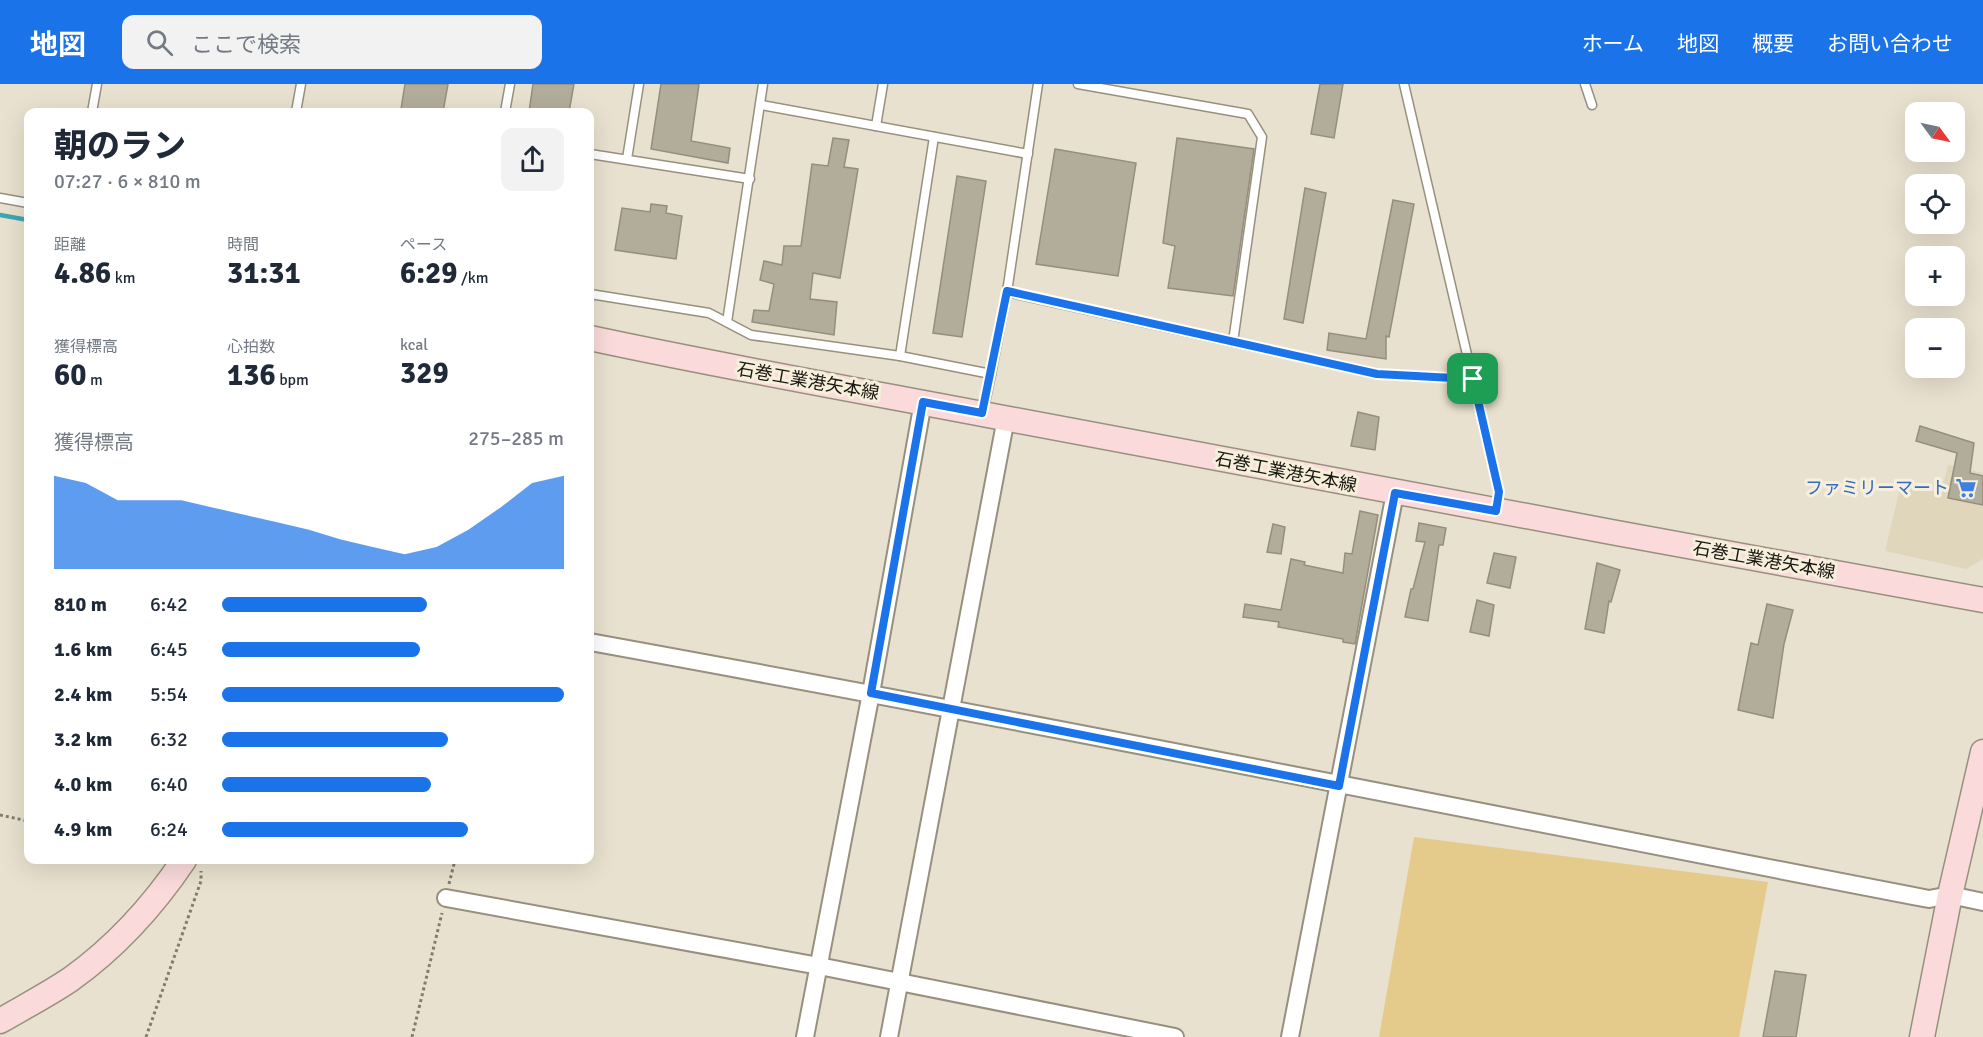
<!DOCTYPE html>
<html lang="ja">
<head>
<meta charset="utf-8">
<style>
  :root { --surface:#fff; --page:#f2f2f3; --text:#1f2937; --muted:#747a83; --accent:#1a73e8 }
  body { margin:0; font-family:Signika,"Noto Sans JP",sans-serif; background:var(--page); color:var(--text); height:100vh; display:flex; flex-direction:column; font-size:22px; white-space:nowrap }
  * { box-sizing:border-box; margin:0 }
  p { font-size:20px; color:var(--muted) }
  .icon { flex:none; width:33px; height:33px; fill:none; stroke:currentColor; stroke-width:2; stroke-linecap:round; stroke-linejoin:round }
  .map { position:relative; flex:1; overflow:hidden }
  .details { position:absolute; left:24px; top:24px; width:570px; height:756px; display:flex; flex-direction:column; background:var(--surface); border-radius:12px; box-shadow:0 6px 24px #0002 }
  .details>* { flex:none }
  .needle { width:39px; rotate:123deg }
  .controls { position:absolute; left:1905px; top:18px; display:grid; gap:12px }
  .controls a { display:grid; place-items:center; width:60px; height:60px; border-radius:12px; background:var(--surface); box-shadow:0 6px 24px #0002; font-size:30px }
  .pin { position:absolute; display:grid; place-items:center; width:51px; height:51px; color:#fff; margin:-26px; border-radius:12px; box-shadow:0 3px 9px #0006 }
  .round { display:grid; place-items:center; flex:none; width:63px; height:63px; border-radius:12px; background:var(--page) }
  .headline { display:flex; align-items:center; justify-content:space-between; height:102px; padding:0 30px }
  h1 { font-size:33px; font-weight:800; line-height:45px }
  .figures { display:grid; grid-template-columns:repeat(3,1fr); gap:9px; height:102px; padding:6px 30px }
  .figures div { display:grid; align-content:center }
  .figures b { font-size:30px; font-weight:800 }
  .figures small { font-size:16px; font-weight:400 }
  .figures p { font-size:16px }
  .chart { height:168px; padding:12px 30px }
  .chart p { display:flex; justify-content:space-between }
  .chart svg { width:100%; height:108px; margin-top:6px; fill:var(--accent); opacity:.7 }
  ul { padding:0 30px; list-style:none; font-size:20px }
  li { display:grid; grid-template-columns:96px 72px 1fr; align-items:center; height:45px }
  li i { height:15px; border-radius:8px; background:var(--accent) }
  header { display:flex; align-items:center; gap:36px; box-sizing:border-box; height:84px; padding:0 30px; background:var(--accent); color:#fff }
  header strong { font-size:28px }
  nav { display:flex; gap:33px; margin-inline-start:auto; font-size:21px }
  .search { width:420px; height:54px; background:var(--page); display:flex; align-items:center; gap:15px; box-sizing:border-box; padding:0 21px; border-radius:12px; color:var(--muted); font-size:22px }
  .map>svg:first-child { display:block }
</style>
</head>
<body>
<header>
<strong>地図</strong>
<div class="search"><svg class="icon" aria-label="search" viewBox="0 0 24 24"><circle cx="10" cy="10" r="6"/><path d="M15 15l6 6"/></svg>ここで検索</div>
<nav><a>ホーム</a><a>地図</a><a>概要</a><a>お問い合わせ</a></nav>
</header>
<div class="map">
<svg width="1983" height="953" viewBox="0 0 1983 953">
  <rect width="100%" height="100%" fill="#e9e1cf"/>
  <polygon fill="#e0d6bc" points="1948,381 1983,389 1983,475 1966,485 1885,467 1901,400 1941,409"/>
  <polygon fill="#e4cb8c" points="1414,753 1768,798 1739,953 1379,953"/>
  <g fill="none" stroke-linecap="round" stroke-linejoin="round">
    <polyline stroke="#3ea6b1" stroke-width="4.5" points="0,131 28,136"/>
  </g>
  <g fill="#b2ac9a" stroke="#948e7d" stroke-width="1.5">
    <polygon points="405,0 448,0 443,28 423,28 401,25"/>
    <polygon points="533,0 574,0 569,28 529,28"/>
    <polygon points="661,0 699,0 691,57 730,64 728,79 651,65"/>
    <polygon points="1320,0 1343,0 1334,54 1311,50"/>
    <polygon points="833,54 849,56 844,83 858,85 840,194 813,189 810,215 837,218 834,251 752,238 754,226 769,227 774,200 760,196 764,177 782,181 784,162 801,162 812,80 828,82"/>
    <polygon points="1177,54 1254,65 1233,212 1168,204 1175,162 1163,159"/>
    <polygon points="1055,65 1136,79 1118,192 1036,180"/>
    <polygon points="957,92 986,97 962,253 933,249"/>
    <polygon points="1305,104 1326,109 1303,239 1284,235"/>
    <polygon points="1393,116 1414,120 1389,253 1386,252 1386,275 1327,266 1329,249 1366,255"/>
    <polygon points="651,120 667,122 666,129 682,132 676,175 615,166 622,124 650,128"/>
    <polygon points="1358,328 1379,333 1375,366 1351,362"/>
    <polygon points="1920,342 1974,359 1970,389 1983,392 1983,421 1948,414 1957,369 1916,357"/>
    <polygon points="1360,427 1378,431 1355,560 1343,558 1343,555 1278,543 1279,538 1243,533 1245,520 1281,526 1291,475 1305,478 1304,481 1343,489 1345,469 1352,470"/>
    <polygon points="1419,439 1446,444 1443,461 1439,461 1428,537 1405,533 1411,505 1413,505 1425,458 1416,457"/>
    <polygon points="1273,440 1285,443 1281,470 1267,468"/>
    <polygon points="1494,469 1516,473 1510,504 1487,499"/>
    <polygon points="1597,479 1620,486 1611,518 1609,517 1604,549 1585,545"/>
    <polygon points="1477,516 1494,521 1489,552 1470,548"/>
    <polygon points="1767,520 1793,526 1784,560 1773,634 1738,626 1751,559 1758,561"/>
    <polygon points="1775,887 1806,891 1796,953 1763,953"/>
  </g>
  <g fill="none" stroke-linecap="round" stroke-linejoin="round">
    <g stroke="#97907f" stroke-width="11">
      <g id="lane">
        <polyline points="1078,0 1248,30 1262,53 1233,258"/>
        <polyline points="1404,0 1499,408 1497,424"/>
        <polyline points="1585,0 1592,21"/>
        <polyline points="761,21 1028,70"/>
        <polyline points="92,28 97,0"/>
        <polyline points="296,28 301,0"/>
        <polyline points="505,28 510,0"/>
        <polyline points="876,42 883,0"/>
        <polyline points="590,70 750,95"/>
        <polyline points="627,75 639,0"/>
        <polyline points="0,114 28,119"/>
        <polyline points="1007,208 1377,290 1473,295"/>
        <polyline points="590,210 709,229 751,251 900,272 991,290 1007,208 1038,0"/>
        <polyline points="727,238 763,0"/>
        <polyline points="900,272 934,53"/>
        <polyline points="983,328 991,290"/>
      </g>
    </g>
    <g stroke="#97907f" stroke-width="20">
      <g id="street">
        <path d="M590,558C1037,639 1483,729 1929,815L1950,811L1983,818"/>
        <polyline points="446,814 819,882 1175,953"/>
        <polyline points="805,953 871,609 923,318"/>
        <polyline points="889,953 1006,334"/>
        <polyline points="1290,953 1395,409"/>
      </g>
    </g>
    <g stroke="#97907f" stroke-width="27">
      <g id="secondary">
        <path d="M590,254C729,284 869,308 1009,335C1334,397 1658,457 1983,516"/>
        <path d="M0,937C24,923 49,910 71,895C117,862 153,822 184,776"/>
        <polyline points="1922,953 1950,811 1983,668"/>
      </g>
    </g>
    <g stroke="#827c70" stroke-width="3" stroke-dasharray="3 3" stroke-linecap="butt">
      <polyline points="0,731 28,737"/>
      <polyline points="449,800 455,776"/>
      <polyline points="146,953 201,797 201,787"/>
      <polyline points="412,953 442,829"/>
    </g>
    <use href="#lane" stroke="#fff" stroke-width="8"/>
    <use href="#street" stroke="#fff" stroke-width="16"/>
    <use href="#secondary" stroke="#fadada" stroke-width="24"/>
  </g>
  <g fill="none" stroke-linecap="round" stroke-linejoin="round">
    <g stroke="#fff" stroke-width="12">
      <polygon id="route" points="1007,207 1377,290 1473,295 1499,408 1496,427 1395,409 1339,702 871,609 923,318 982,329"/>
    </g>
    <use href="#route" stroke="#1a73e8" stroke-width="8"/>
  </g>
  <defs>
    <g id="supermarket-bare" transform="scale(1.62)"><path d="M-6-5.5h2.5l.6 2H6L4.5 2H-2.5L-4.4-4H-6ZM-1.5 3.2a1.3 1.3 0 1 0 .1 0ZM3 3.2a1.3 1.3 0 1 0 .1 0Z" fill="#3f7fe0" stroke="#f6efdc" stroke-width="2.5" paint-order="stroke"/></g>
  </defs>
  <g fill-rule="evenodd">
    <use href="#supermarket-bare" x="1966" y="404"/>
  </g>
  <g text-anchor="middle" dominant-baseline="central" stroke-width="6" stroke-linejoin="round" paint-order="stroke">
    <g font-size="18" fill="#191610" stroke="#f6efdc">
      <text transform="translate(808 297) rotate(10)">石巻工業港矢本線</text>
      <text transform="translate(1286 388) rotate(11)">石巻工業港矢本線</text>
      <text transform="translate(1764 476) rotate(10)">石巻工業港矢本線</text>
    </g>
    <g font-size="18" fill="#366cbe" stroke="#f6efdc" text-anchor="end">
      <text x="1949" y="404">ファミリーマート</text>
    </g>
  </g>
</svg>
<div class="controls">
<a><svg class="needle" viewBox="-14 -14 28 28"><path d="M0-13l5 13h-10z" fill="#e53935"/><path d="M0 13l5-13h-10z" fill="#747a83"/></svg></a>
<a><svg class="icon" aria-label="locate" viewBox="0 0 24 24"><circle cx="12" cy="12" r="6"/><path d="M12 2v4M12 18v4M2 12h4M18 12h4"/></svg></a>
<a>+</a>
<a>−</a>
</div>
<div class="pin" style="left:1473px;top:295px;background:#1e9e55"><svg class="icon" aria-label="arrive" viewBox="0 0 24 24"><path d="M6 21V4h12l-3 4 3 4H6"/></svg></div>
<section class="details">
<div class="headline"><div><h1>朝のラン</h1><p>07:27 · 6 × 810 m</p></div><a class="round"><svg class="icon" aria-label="share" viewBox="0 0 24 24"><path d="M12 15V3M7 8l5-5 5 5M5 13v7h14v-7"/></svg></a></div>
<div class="figures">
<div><p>距離</p><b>4.86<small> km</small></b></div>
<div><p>時間</p><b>31:31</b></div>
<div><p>ペース</p><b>6:29<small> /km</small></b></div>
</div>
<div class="figures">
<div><p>獲得標高</p><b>60<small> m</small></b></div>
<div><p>心拍数</p><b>136<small> bpm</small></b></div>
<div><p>kcal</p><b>329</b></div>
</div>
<div class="chart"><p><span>獲得標高</span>275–285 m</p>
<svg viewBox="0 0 160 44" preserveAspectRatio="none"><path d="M0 44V6L10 9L20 16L30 16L40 16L50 19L60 22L70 25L80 28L90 32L100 35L110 38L120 35L130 28L140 19L150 9L160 6V44z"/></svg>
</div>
<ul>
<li><b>810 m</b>6:42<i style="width:60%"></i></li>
<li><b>1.6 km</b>6:45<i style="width:58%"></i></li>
<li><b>2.4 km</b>5:54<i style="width:100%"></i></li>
<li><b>3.2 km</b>6:32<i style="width:66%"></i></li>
<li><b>4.0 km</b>6:40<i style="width:61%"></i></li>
<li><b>4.9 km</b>6:24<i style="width:72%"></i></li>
</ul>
</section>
</div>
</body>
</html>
